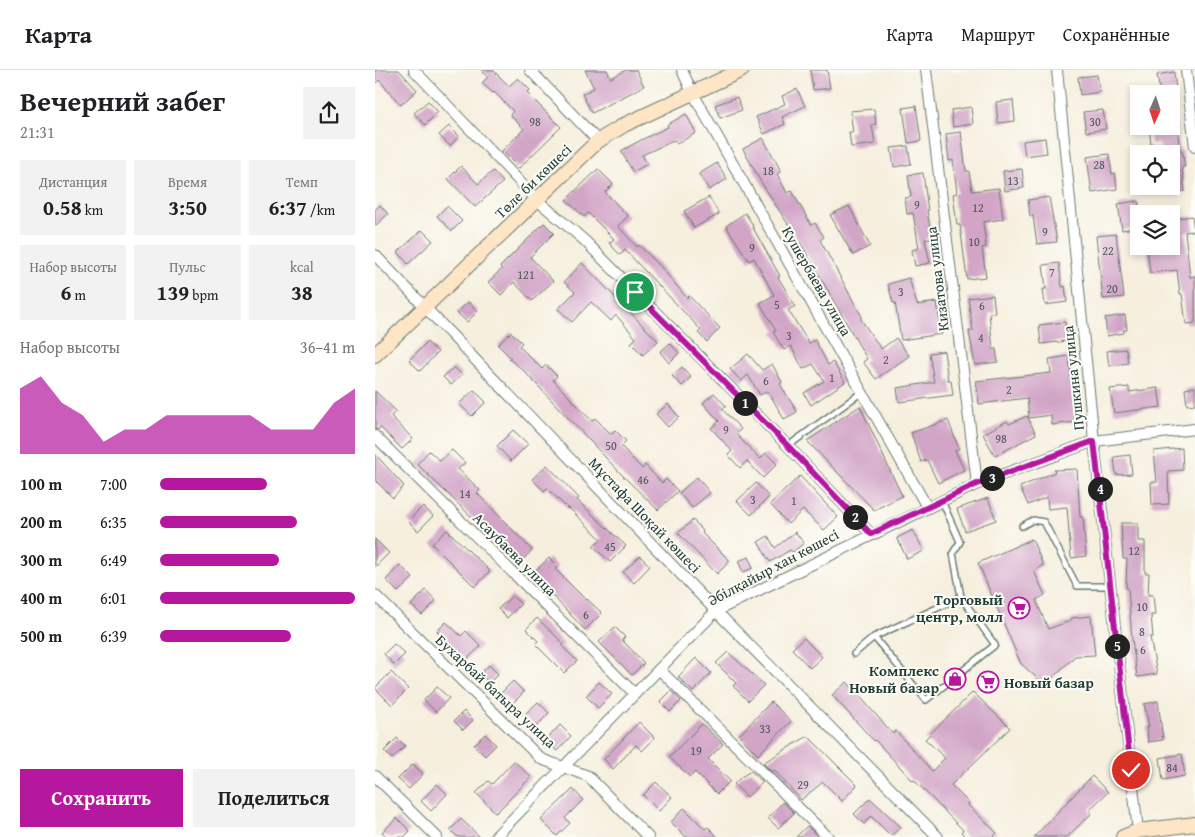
<!DOCTYPE html>
<html lang="ru">
<head>
<meta charset="utf-8">
<style>
  :root { --surface:#fff; --page:#f2f2f2; --text:#202124; --muted:#757577; --line:#e0e0e0; --accent:#b5179e }
  body { margin:0; font-family:"Gentium Book Plus",serif; background:var(--page); color:var(--text); height:100vh; display:flex; flex-direction:column; font-size:19px; white-space:nowrap }
  * { box-sizing:border-box; margin:0 }
  p { font-size:16px; color:var(--muted) }
  .icon { flex:none; width:28px; height:28px; fill:none; stroke:currentColor; stroke-width:2; stroke-linecap:round; stroke-linejoin:round }
  .map { position:relative; flex:1; overflow:hidden }
  .details { display:flex; flex-direction:column; background:var(--surface); width:375px }
  .details>* { flex:none }
  .needle { width:32px; rotate:183deg }
  .buttons { position:absolute; left:755px; top:15px; display:grid; gap:10px }
  .buttons a { display:grid; place-items:center; width:50px; height:50px; border-radius:0px; background:var(--surface); box-shadow:0 2px 8px #0003; font-size:25px }
  .pin { position:absolute; display:grid; place-items:center; width:42px; height:42px; color:#fff; margin:-21px; border:2px solid #fff; border-radius:50%; box-shadow:0 1px 5px #0007 }
  .km { position:absolute; width:25px; height:25px; margin:-12px; border-radius:50%; background:#222; color:#fff; font-size:14px; line-height:25px; text-align:center }
  .round { display:grid; place-items:center; flex:none; width:52px; height:52px; border-radius:0px; background:var(--page) }
  .head { display:flex; align-items:center; justify-content:space-between; height:85px; padding:0 20px }
  h1 { font-size:28px; font-weight:700; line-height:38px }
  .metrics { display:grid; grid-template-columns:repeat(3,1fr); gap:8px; height:85px; padding:5px 20px }
  .metrics div { display:grid; align-content:center; border-radius:0px; background:var(--page); text-align:center }
  .metrics b { font-size:21px; font-weight:700 }
  .metrics small { font-size:14px; font-weight:400 }
  .metrics p { font-size:14px }
  .chart { height:140px; padding:10px 20px }
  .chart p { display:flex; justify-content:space-between }
  .chart svg { width:100%; height:90px; margin-top:5px; fill:var(--accent); opacity:.7 }
  .button { display:flex; gap:10px; margin-top:auto; padding:10px 20px }
  .button a { flex:1; height:58px; border-radius:0px; background:var(--accent); color:#fff; font-size:20px; font-weight:700; line-height:58px; text-align:center }
  .button a+a { background:var(--page); color:var(--text) }
  ul { padding:0 20px; list-style:none; font-size:16px }
  li { display:grid; grid-template-columns:80px 60px 1fr; align-items:center; height:38px }
  li i { height:12px; border-radius:6px; background:var(--accent) }
  header { display:flex; align-items:center; gap:30px; box-sizing:border-box; height:70px; padding:0 25px; background:var(--surface); border-bottom:1px solid var(--line) }
  header strong { font-size:24px }
  nav { display:flex; gap:28px; margin-inline-start:auto; font-size:18px }
  main { display:flex; flex:1; min-height:0 }
  .map>svg:first-child { display:block }
</style>
</head>
<body>
<header>
<strong>Карта</strong>
<nav><a>Карта</a><a>Маршрут</a><a>Сохранённые</a></nav>
</header>
<main>
<section class="details">
<div class="head"><div><h1>Вечерний забег</h1><p>21:31</p></div><a class="round"><svg class="icon" aria-label="share" viewBox="0 0 24 24"><path d="M12 15V3M7 8l5-5 5 5M5 13v7h14v-7"/></svg></a></div>
<div class="metrics">
<div><p>Дистанция</p><b>0.58<small> km</small></b></div>
<div><p>Время</p><b>3:50</b></div>
<div><p>Темп</p><b>6:37<small> /km</small></b></div>
</div>
<div class="metrics">
<div><p>Набор высоты</p><b>6<small> m</small></b></div>
<div><p>Пульс</p><b>139<small> bpm</small></b></div>
<div><p>kcal</p><b>38</b></div>
</div>
<div class="chart"><p><span>Набор высоты</span>36–41 m</p>
<svg viewBox="0 0 160 44" preserveAspectRatio="none"><path d="M0 44V12L10 6L20 19L30 25L40 38L50 32L60 32L70 25L80 25L90 25L100 25L110 25L120 32L130 32L140 32L150 19L160 12V44z"/></svg>
</div>
<ul>
<li><b>100 m</b>7:00<i style="width:55%"></i></li>
<li><b>200 m</b>6:35<i style="width:70%"></i></li>
<li><b>300 m</b>6:49<i style="width:61%"></i></li>
<li><b>400 m</b>6:01<i style="width:100%"></i></li>
<li><b>500 m</b>6:39<i style="width:67%"></i></li>
</ul>
<div class="button"><a>Сохранить</a><a>Поделиться</a></div>
</section>
<div class="map">
<svg width="820" height="767" viewBox="0 0 820 767">
  <rect width="100%" height="100%" fill="#fdfcf7"/>
  <filter id="ink" filterUnits="userSpaceOnUse"><feTurbulence type="fractalNoise" baseFrequency=".02" numOctaves="2"/><feDisplacementMap in="SourceGraphic" scale="10" xChannelSelector="R" yChannelSelector="G"/><feConvolveMatrix kernelMatrix="1 2 1 2 8 2 1 2 1" color-interpolation-filters="sRGB"/></filter>
  <filter id="wash" filterUnits="userSpaceOnUse"><feTurbulence type="fractalNoise" baseFrequency=".0096" numOctaves="4" result="noise"/><feDisplacementMap in="SourceGraphic" scale="20" xChannelSelector="R" yChannelSelector="G"/><feGaussianBlur stdDeviation="1.12" result="paint"/><feColorMatrix in="noise" values="0 0 0 0 0 0 0 0 0 0 0 0 0 0 0 0 0 1.4 0 .05"/><feComposite in="paint" operator="in"/></filter>
  <g filter="url(#wash)">
    <rect width="100%" height="100%" fill="#f6efde"/>
    <g id="blocks">
      <g fill="#d2a5c7">
        <polygon points="0,0 24,0 42,20 26,35 4,10 0,14"/>
        <polygon points="106,0 118,0 134,16 143,8 155,20 152,23 186,57 144,98 127,81 149,59 135,45 138,41 119,22 118,23 107,13 113,7"/>
        <polygon points="210,0 232,0 236,8 251,0 261,0 269,16 217,43 207,24 219,18"/>
        <polygon points="435,0 452,0 455,18 438,20"/>
        <polygon points="799,2 801,20 785,22 782,5"/>
        <polygon points="722,5 725,22 705,25 703,7"/>
        <polygon points="422,19 430,36 407,47 410,54 389,64 381,47 410,34 407,26"/>
        <polygon points="362,27 367,40 345,48 340,35"/>
        <polygon points="638,30 640,51 623,53 621,32"/>
        <polygon points="53,31 63,42 50,55 39,43"/>
        <polygon points="541,36 546,71 533,73 528,38"/>
        <polygon points="596,37 598,54 578,57 576,40"/>
        <polygon points="499,39 501,54 497,55 500,74 476,77 474,62 478,62 475,41"/>
        <polygon points="728,40 731,59 711,62 708,42"/>
        <polygon points="311,44 321,63 302,74 300,70 267,85 272,94 258,102 246,81 268,69 293,57 292,55"/>
        <polygon points="74,56 84,66 75,76 64,65"/>
        <polygon points="774,56 802,56 805,81 807,80 810,97 807,97 810,121 796,123 796,84 786,84 784,73 776,74"/>
        <polygon points="586,62 591,101 594,101 597,121 624,118 628,149 608,152 611,177 607,178 611,207 592,209 585,155 582,155 578,124 582,123 578,90 574,91 571,64"/>
        <polygon points="388,68 406,101 402,104 412,123 417,121 436,155 440,153 449,167 445,170 487,247 485,248 506,279 521,268 534,286 501,309 488,292 492,289 429,179 386,112 368,79"/>
        <polygon points="670,68 672,83 650,86 648,71"/>
        <polygon points="533,76 536,94 519,97 516,78"/>
        <polygon points="734,84 737,104 740,103 742,119 717,123 712,87"/>
        <polygon points="342,93 352,109 334,120 324,104"/>
        <polygon points="86,96 103,114 118,101 128,112 100,137 73,109"/>
        <polygon points="223,99 238,114 230,122 253,146 243,156 262,177 264,175 286,197 312,228 314,226 345,258 332,272 323,263 326,260 250,180 245,185 234,173 239,169 213,143 209,147 191,130"/>
        <polygon points="647,99 649,118 630,121 628,101"/>
        <polygon points="548,103 553,141 552,141 557,168 550,169 555,193 540,196 537,180 544,178 538,143 532,144 530,128 536,127 533,105"/>
        <polygon points="334,127 344,144 319,158 309,141"/>
        <polygon points="674,127 682,172 662,174 658,146 655,146 653,130"/>
        <polygon points="763,131 765,144 764,157 747,160 743,134"/>
        <polygon points="5,135 13,144 0,156 0,140"/>
        <polygon points="72,136 87,151 77,161 62,146"/>
        <polygon points="474,136 495,176 478,185 455,145"/>
        <polygon points="370,143 378,155 377,156 405,206 403,207 420,236 413,240 434,273 440,270 453,295 458,292 470,312 436,335 429,323 449,311 438,294 428,299 416,276 409,280 398,262 401,261 385,233 399,225 379,188 374,191 351,156"/>
        <polygon points="817,146 819,161 810,162 815,207 820,206 820,253 811,254 807,224 805,224 802,200 775,203 772,176 796,176 796,172 800,171 797,149"/>
        <polygon points="169,153 179,163 155,187 178,211 157,231 139,212 126,225 113,212 127,199 125,197"/>
        <polygon points="47,160 58,171 33,194 23,182"/>
        <polygon points="741,164 749,227 728,229 721,166"/>
        <polygon points="207,193 283,271 268,285 256,273 261,268 241,245 236,251 216,232 197,252 183,239 200,222 189,212"/>
        <polygon points="684,193 687,217 690,216 692,232 670,235 668,219 671,219 668,195"/>
        <polygon points="534,208 542,235 562,232 567,264 526,270 520,232 518,233 513,214"/>
        <polygon points="618,225 620,243 614,243 618,279 621,279 623,292 600,295 594,261 598,261 593,228"/>
        <polygon points="93,232 103,241 92,252 82,243"/>
        <polygon points="750,245 752,260 749,260 749,263 732,266 730,248"/>
        <polygon points="690,252 692,271 666,274 664,255"/>
        <polygon points="136,262 147,273 144,276 167,299 171,295 182,306 178,310 217,351 220,348 236,364 240,360 251,371 246,376 267,399 270,395 287,413 291,409 303,421 283,440 248,406 147,299 134,289 136,288 123,275"/>
        <polygon points="52,272 63,282 45,301 34,290"/>
        <polygon points="295,273 304,283 294,293 285,282"/>
        <polygon points="751,279 753,293 734,296 732,281"/>
        <polygon points="569,281 573,310 576,310 578,325 524,332 522,318 559,312 554,283"/>
        <polygon points="373,284 387,300 397,294 407,312 405,314 422,342 409,349 393,321 385,325 373,305 366,311 355,299"/>
        <polygon points="694,286 700,352 677,355 676,345 654,348 652,328 604,334 601,311 676,303 674,289"/>
        <polygon points="79,297 87,305 76,315 68,307"/>
        <polygon points="307,297 316,307 307,316 297,306"/>
        <polygon points="754,317 754,322 783,318 786,337 739,343 735,319"/>
        <polygon points="820,317 820,334 812,335 810,319"/>
        <polygon points="99,320 111,332 97,346 84,334"/>
        <polygon points="0,321 21,341 16,346 38,369 27,379 5,357 3,360 0,359"/>
        <polygon points="339,323 351,336 347,339 366,359 361,364 385,389 391,383 402,394 388,408 372,391 365,398 353,385 357,381 336,358 344,351 328,333"/>
        <polygon points="293,334 304,347 293,357 281,344"/>
        <polygon points="485,336 527,426 499,440 432,371"/>
        <polygon points="652,346 661,364 620,386 608,364 632,351 634,354"/>
        <polygon points="573,350 584,379 580,380 589,400 563,413 552,390 546,392 536,363"/>
        <polygon points="138,360 153,374 136,391 122,376"/>
        <polygon points="807,378 808,400 793,401 794,434 777,435 776,412 782,412 779,381"/>
        <polygon points="77,380 90,393 83,399 105,420 102,423 157,480 144,494 107,454 105,455 42,394 54,381 65,391"/>
        <polygon points="0,384 29,416 18,428 0,410"/>
        <polygon points="755,385 757,404 741,405 739,387"/>
        <polygon points="172,395 204,428 202,430 251,476 235,492 218,476 226,469 194,438 193,439 172,418 169,421 157,409"/>
        <polygon points="702,399 705,447 708,447 711,486 696,488 692,437 673,439 672,427 653,435 645,417 680,402 679,400"/>
        <polygon points="425,406 463,447 449,460 428,440 413,454 395,434"/>
        <polygon points="322,407 335,423 317,438 304,423"/>
        <polygon points="381,413 394,427 376,445 362,431"/>
        <polygon points="613,428 621,450 590,461 582,439"/>
        <polygon points="48,436 58,446 43,461 33,451"/>
        <polygon points="318,450 328,461 327,463 355,491 342,504 303,463"/>
        <polygon points="746,453 763,453 763,471 770,471 770,503 774,503 773,525 778,525 780,545 776,545 778,567 775,567 782,604 762,607 757,569 753,518 751,518 752,489 748,489"/>
        <polygon points="72,460 115,501 100,517 57,474"/>
        <polygon points="538,460 549,481 532,489 522,468"/>
        <polygon points="420,462 429,473 418,482 415,480 395,492 383,472 393,466 400,478"/>
        <polygon points="0,469 14,483 0,497"/>
        <polygon points="657,469 668,495 659,501 670,525 661,530 673,559 695,551 697,548 716,546 720,585 700,586 670,615 646,594 603,493"/>
        <polygon points="265,486 275,496 259,513 248,502"/>
        <polygon points="374,487 378,498 368,502 363,491"/>
        <polygon points="174,488 183,497 180,499 211,530 212,529 227,543 210,560 157,504"/>
        <polygon points="25,495 38,508 23,522 11,510"/>
        <polygon points="51,520 61,531 47,545 36,535"/>
        <polygon points="137,526 146,534 132,548 123,539"/>
        <polygon points="162,548 189,574 187,576 202,591 189,603 160,574 163,571 151,559"/>
        <polygon points="71,552 86,566 91,561 106,576 91,590 62,561"/>
        <polygon points="240,557 250,567 247,570 269,593 257,605 224,572"/>
        <polygon points="429,568 447,587 435,598 417,579"/>
        <polygon points="19,574 30,584 19,595 9,584"/>
        <polygon points="353,582 389,615 373,631 358,616 361,613 341,593"/>
        <polygon points="321,588 336,603 318,622 303,607"/>
        <polygon points="114,595 123,604 114,613 105,604"/>
        <polygon points="16,602 33,619 17,635 0,618"/>
        <polygon points="138,611 149,622 137,634 126,623"/>
        <polygon points="224,612 237,624 223,638 211,626"/>
        <polygon points="472,612 518,664 521,661 557,701 570,688 550,669 598,622 635,658 576,715 594,733 593,735 622,763 618,767 591,767 586,762 588,760 539,710 538,711 500,670 499,671 457,625"/>
        <polygon points="62,617 74,628 61,642 49,630"/>
        <polygon points="296,621 306,631 295,642 285,632"/>
        <polygon points="783,631 788,670 773,672 772,657 774,656 769,634"/>
        <polygon points="163,632 174,643 160,658 148,646"/>
        <polygon points="396,632 416,651 383,685 364,665"/>
        <polygon points="89,641 98,650 88,660 79,651"/>
        <polygon points="264,652 280,668 267,681 261,675 238,699 229,689"/>
        <polygon points="327,654 348,674 333,689 355,711 342,724 320,702 315,707 294,687"/>
        <polygon points="185,655 196,666 182,681 171,670"/>
        <polygon points="110,664 121,675 110,686 99,675"/>
        <polygon points="433,666 482,715 467,731 448,712 426,730 399,700 397,702 388,693"/>
        <polygon points="22,668 30,676 17,689 9,681"/>
        <polygon points="807,684 810,706 788,710 785,688"/>
        <polygon points="139,691 156,707 121,743 101,723 113,711 117,714"/>
        <polygon points="38,694 48,704 34,719 23,709"/>
        <polygon points="376,701 388,712 372,727 359,714 366,707"/>
        <polygon points="717,706 733,722 714,740 717,743 692,767 659,767"/>
        <polygon points="281,712 297,727 284,741 268,725"/>
        <polygon points="62,714 72,724 56,741 46,731"/>
        <polygon points="198,719 208,730 190,748 195,753 182,766 166,750"/>
        <polygon points="495,728 526,757 516,766 496,746 489,754 479,744"/>
        <polygon points="408,732 419,743 403,758 393,748"/>
        <polygon points="309,738 330,759 333,757 343,767 311,767 296,752"/>
        <polygon points="22,748 35,761 29,767 12,767 7,762"/>
        <polygon points="86,749 105,767 83,767 75,760"/>
        <polygon points="432,756 443,767 421,767"/>
      </g>
    </g>
  </g>
  <g filter="url(#ink)">
    <use href="#blocks" fill-opacity="0" stroke="#6a7b70" stroke-width="1"/>
    <g fill="none" stroke-linecap="round" stroke-linejoin="round">
      <g stroke="#6a7b70" stroke-width="8">
        <g id="lane">
          <polyline points="413,376 487,322"/>
          <polyline points="647,456 658,450 669,452 702,516 735,516"/>
          <polyline points="499,567 586,527"/>
          <polyline points="479,584 499,567 551,630 620,575 586,527 578,483 585,472 567,431"/>
        </g>
      </g>
      <g stroke="#6a7b70" stroke-width="12">
        <g id="street">
          <polyline points="39,0 162,130 209,170 413,376 496,464"/>
          <polyline points="155,0 223,71"/>
          <polyline points="307,0 316,20 552,437"/>
          <polyline points="551,0 602,414"/>
          <polyline points="682,0 719,371 763,761"/>
          <polyline points="811,0 820,77"/>
          <polyline points="0,185 341,541 563,767"/>
          <polyline points="0,366 260,624"/>
          <polyline points="0,525 166,689 213,706 273,767"/>
          <polyline points="284,599 453,767"/>
          <polyline points="0,706 62,767"/>
          <polyline points="120,767 341,541 602,414 719,371 820,359"/>
        </g>
      </g>
      <g stroke="#6a7b70" stroke-width="16">
        <g id="secondary">
          <polyline points="0,285 223,71 249,55 367,0"/>
          <polyline points="748,767 763,761 820,754"/>
        </g>
      </g>
      <use href="#lane" stroke="#fff" stroke-width="5"/>
      <use href="#street" stroke="#fff" stroke-width="10"/>
      <use href="#secondary" stroke="#fde5c5" stroke-width="14"/>
    </g>
  </g>
  <g fill="none" stroke-linecap="round" stroke-linejoin="round" filter="url(#ink)">
    <g stroke="#fff" stroke-width="10">
      <polyline id="route" points="260,222 413,376 496,464 602,414 719,371 756,700"/>
    </g>
    <use href="#route" stroke="#b5179e" stroke-width="6"/>
  </g>
  <defs>
    <g id="supermarket-ring" transform="scale(1.125)"><circle r="9.5" fill="#fdfcf7" stroke="#b5179e" stroke-width="1.5"/><path d="M-6-5.5h2.5l.6 2H6L4.5 2H-2.5L-4.4-4H-6ZM-1.5 3.2a1.3 1.3 0 1 0 .1 0ZM3 3.2a1.3 1.3 0 1 0 .1 0Z" fill="#b5179e"/></g>
    <g id="shop-ring" transform="scale(1.125)"><circle r="9.5" fill="#fdfcf7" stroke="#b5179e" stroke-width="1.5"/><path d="M-5-2.5h2.3a2.7 3.5 0 0 1 5.4 0H5L5.5 6h-11ZM-1.5-2.5h3a1.5 2.3 0 0 0-3 0Z" fill="#b5179e"/></g>
  </defs>
  <g fill-rule="evenodd">
    <use href="#supermarket-ring" x="644" y="538"/>
    <use href="#shop-ring" x="580" y="609"/>
    <use href="#supermarket-ring" x="613" y="612"/>
  </g>
  <g text-anchor="middle" dominant-baseline="central" stroke-width="4" stroke-linejoin="round" paint-order="stroke">
    <g font-size="12" fill="#4c5759">
      <text x="160" y="51">98</text>
      <text x="720" y="51">30</text>
      <text x="724" y="94">28</text>
      <text x="393" y="100">18</text>
      <text x="638" y="110">13</text>
      <text x="542" y="134">9</text>
      <text x="603" y="137">12</text>
      <text x="670" y="161">9</text>
      <text x="599" y="171">10</text>
      <text x="377" y="177">9</text>
      <text x="733" y="180">22</text>
      <text x="677" y="202">7</text>
      <text x="151" y="204">121</text>
      <text x="737" y="218">20</text>
      <text x="526" y="221">3</text>
      <text x="402" y="234">5</text>
      <text x="607" y="235">6</text>
      <text x="414" y="265">3</text>
      <text x="606" y="267">4</text>
      <text x="511" y="289">2</text>
      <text x="457" y="307">1</text>
      <text x="391" y="310">6</text>
      <text x="634" y="319">2</text>
      <text x="351" y="359">9</text>
      <text x="626" y="368">98</text>
      <text x="236" y="375">50</text>
      <text x="268" y="409">46</text>
      <text x="90" y="423">14</text>
      <text x="378" y="429">3</text>
      <text x="419" y="430">1</text>
      <text x="235" y="476">45</text>
      <text x="759" y="480">12</text>
      <text x="767" y="536">10</text>
      <text x="211" y="544">6</text>
      <text x="767" y="561">8</text>
      <text x="768" y="579">6</text>
      <text x="390" y="658">33</text>
      <text x="321" y="680">19</text>
      <text x="797" y="697">84</text>
      <text x="428" y="714">29</text>
    </g>
    <g font-size="15" fill="#1f3d34" stroke="#fdfcf7">
      <text transform="translate(158 111) rotate(-44)">Төле би көшесі</text>
      <text transform="translate(562 209) rotate(-97)">Кизатова улица</text>
      <text transform="translate(442 211) rotate(60)">Кушербаева улица</text>
      <text transform="translate(698 308) rotate(-96)">Пушкина улица</text>
      <text transform="translate(270 445) rotate(46)">Мұстафа Шоқай көшесі</text>
      <text transform="translate(140 484) rotate(45)">Асаубаева улица</text>
      <text transform="translate(398 497) rotate(-28)">Әбілқайыр хан көшесі</text>
      <text transform="translate(121 621) rotate(43)">Бухарбай батыра улица</text>
    </g>
    <g font-size="15" font-weight="bold" fill="#1f3d34" stroke="#fdfcf7" text-anchor="end">
      <text x="628" y="529">Торговый<tspan x="628" dy="17">центр, молл</tspan></text>
      <text x="564" y="600">Комплекс<tspan x="564" dy="17">Новый базар</tspan></text>
      <text x="629" y="612" text-anchor="start">Новый базар</text>
    </g>
  </g>
</svg>
<div class="buttons">
<a><svg class="needle" viewBox="-14 -14 28 28"><path d="M0-13l5 13h-10z" fill="#e53935"/><path d="M0 13l5-13h-10z" fill="#757577"/></svg></a>
<a><svg class="icon" aria-label="locate" viewBox="0 0 24 24"><circle cx="12" cy="12" r="6"/><path d="M12 2v4M12 18v4M2 12h4M18 12h4"/></svg></a>
<a><svg class="icon" aria-label="layers" viewBox="0 0 24 24"><path d="M12 4l9 5-9 5-9-5zM3 14l9 5 9-5"/></svg></a>
</div>
<div class="pin" style="left:260px;top:222px;background:#1e9e55"><svg class="icon" aria-label="arrive" viewBox="0 0 24 24"><path d="M6 21V4h12l-3 4 3 4H6"/></svg></div>
<div class="pin" style="left:756px;top:700px;background:#d93025"><svg class="icon" aria-label="check" viewBox="0 0 24 24"><path d="M5 12l5 5 9-10"/></svg></div>
<b class="km" style="left:370px;top:333px">1</b>
<b class="km" style="left:480px;top:447px">2</b>
<b class="km" style="left:617px;top:408px">3</b>
<b class="km" style="left:725px;top:419px">4</b>
<b class="km" style="left:742px;top:576px">5</b>
</div>
</main>
</body>
</html>
